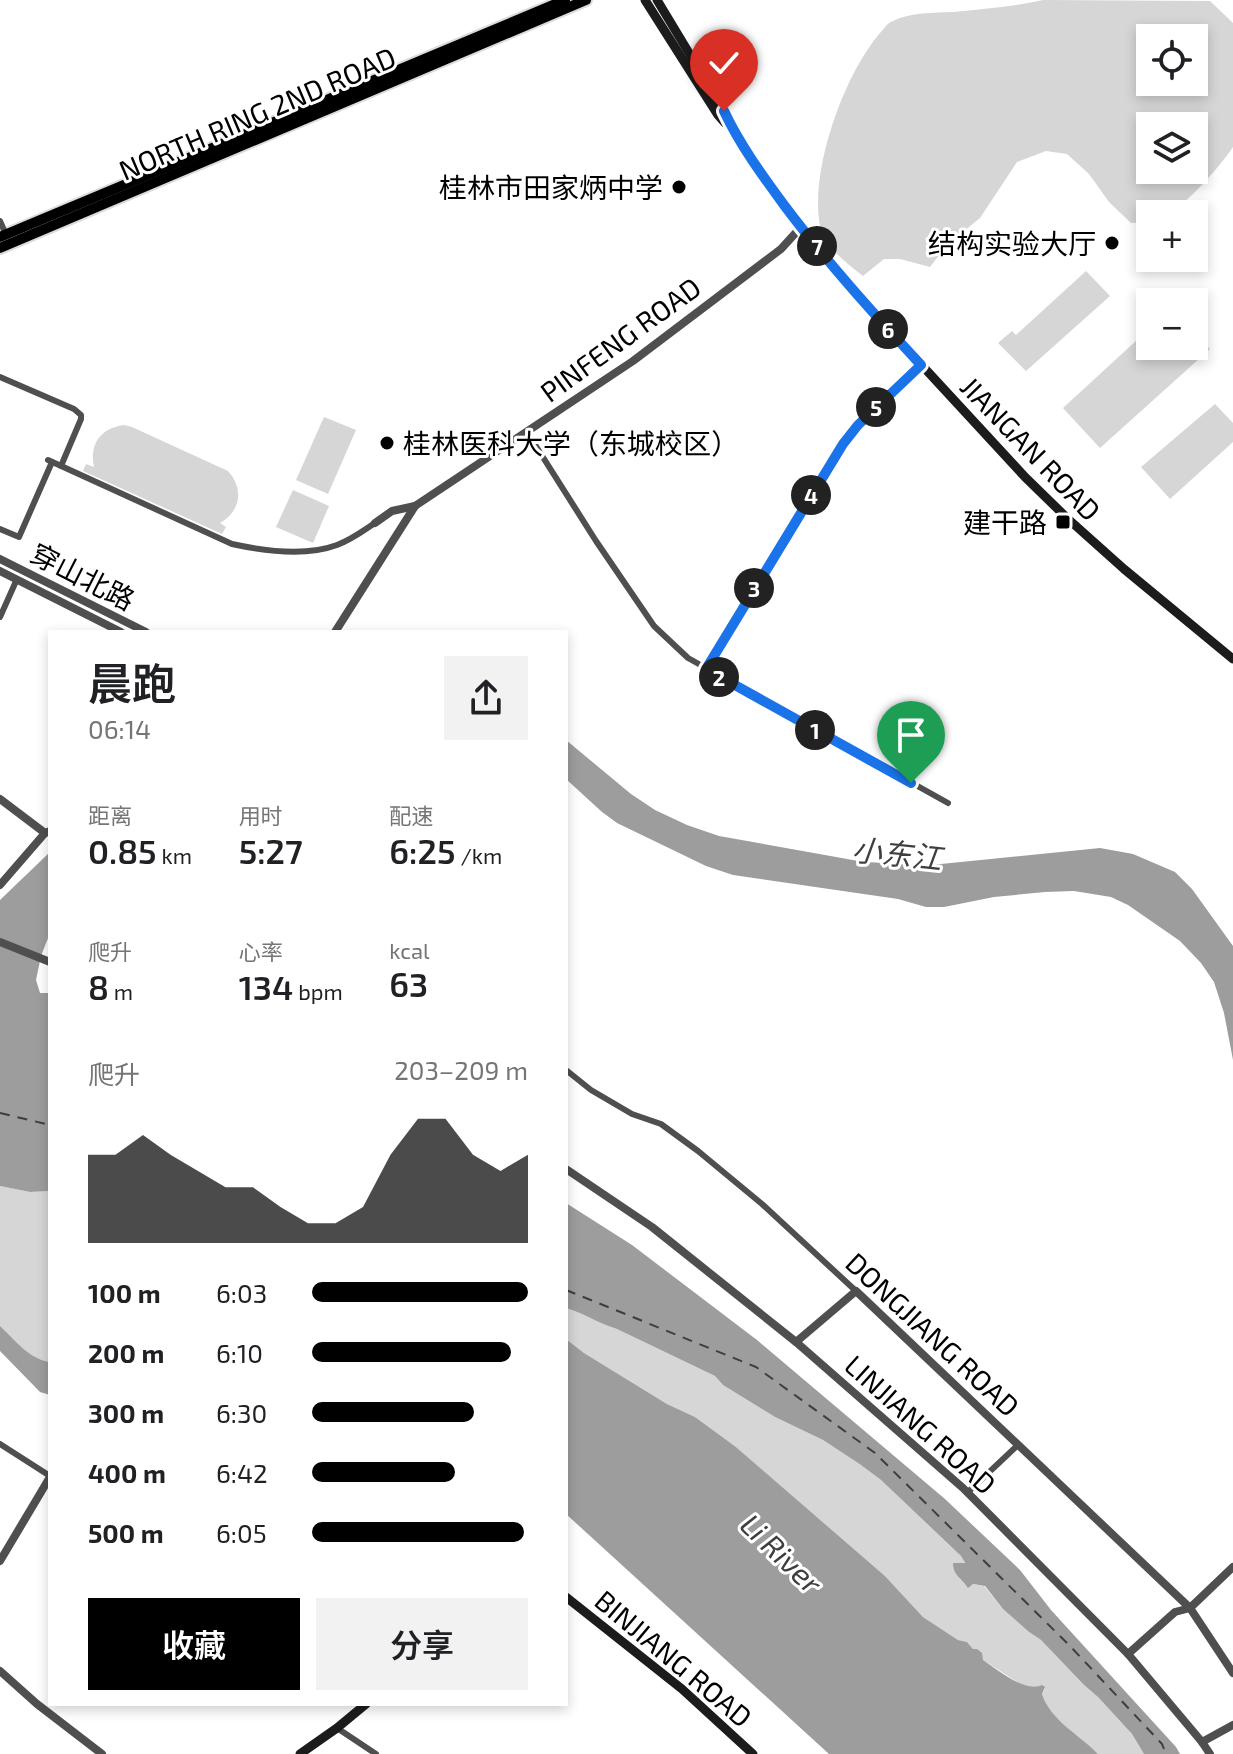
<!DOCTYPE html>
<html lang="zh">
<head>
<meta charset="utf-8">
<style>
  :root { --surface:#fff; --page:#f2f2f2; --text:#202124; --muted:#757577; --accent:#000 }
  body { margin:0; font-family:"Exo 2","Noto Sans SC",sans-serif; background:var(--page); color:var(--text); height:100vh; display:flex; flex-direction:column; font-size:30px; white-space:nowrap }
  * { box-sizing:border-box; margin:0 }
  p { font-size:26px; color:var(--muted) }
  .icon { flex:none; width:44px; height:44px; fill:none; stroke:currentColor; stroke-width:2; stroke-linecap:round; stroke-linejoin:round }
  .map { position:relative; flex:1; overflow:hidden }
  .drawer { position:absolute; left:48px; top:630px; width:520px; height:1076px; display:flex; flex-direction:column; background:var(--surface); border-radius:0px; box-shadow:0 4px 12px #0003 }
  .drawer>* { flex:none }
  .tools { position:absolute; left:1136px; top:24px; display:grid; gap:16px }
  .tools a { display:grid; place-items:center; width:72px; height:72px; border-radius:0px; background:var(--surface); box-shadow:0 4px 12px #0003; font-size:40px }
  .pin { position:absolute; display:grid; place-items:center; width:68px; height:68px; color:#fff; margin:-82px -34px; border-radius:50% 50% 50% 0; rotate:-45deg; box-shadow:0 0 8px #0007 }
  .pin .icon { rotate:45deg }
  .km { position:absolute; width:40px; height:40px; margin:-20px; border-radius:50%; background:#222; color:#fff; font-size:22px; line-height:40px; text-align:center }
  .round { display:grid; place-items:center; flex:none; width:84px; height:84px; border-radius:0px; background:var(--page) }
  .summary { display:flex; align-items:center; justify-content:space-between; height:136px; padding:0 40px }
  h1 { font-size:44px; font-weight:600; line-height:60px }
  .stats { display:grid; grid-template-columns:repeat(3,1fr); gap:12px; height:136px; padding:8px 40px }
  .stats div { display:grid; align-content:center }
  .stats b { font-size:34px; font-weight:600 }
  .stats small { font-size:22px; font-weight:400 }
  .stats p { font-size:22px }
  .chart { height:224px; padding:16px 40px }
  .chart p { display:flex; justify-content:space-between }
  .chart svg { width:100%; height:144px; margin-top:8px; fill:var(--accent); opacity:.7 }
  .action { display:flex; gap:16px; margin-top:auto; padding:16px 40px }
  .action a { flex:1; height:92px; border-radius:0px; background:var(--accent); color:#fff; font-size:32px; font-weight:600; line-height:92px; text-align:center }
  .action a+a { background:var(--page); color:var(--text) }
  ul { padding:0 40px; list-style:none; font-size:26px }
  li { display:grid; grid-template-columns:128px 96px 1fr; align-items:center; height:60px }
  li i { height:20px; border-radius:10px; background:var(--accent) }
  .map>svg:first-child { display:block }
</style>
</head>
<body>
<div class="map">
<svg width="1233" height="1754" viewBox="0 0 1233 1754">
  <rect width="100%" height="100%" fill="#fff"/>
  <g fill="#d6d6d6" fill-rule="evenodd">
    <path d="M1043,0L1210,1L1233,23V147C1222,164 1187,204 1169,213C1164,215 1156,214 1150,214V222L1131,223L1109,202L1089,174L1067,154L1046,151L1017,162L980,218L947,245L930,267L900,259H884L863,276C845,262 822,245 819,220C812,165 844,75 880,33C884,29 887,23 893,21C911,12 933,13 953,12C983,9 1013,7 1043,0ZM1150,38H1194V82H1150ZM1150,126H1194V170H1150Z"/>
    <polygon points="1086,271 1110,296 1026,371 998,343 1012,331 1016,335"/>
    <polygon points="1150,328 1150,346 1194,346 1194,332 1210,349 1100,448 1063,408"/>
    <polygon points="1215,404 1233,423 1233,442 1170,499 1141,467"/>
    <polygon points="324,417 356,430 328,494 296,480"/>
    <path d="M124,425L132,427L228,471C244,489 241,511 220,523L226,527L222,534L83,471L86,464L94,467C89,444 101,428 124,425Z"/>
    <polygon points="293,490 329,506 313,543 276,527"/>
    <path d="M0,1186L30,1192L50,1191V1362C29,1359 15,1341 0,1326Z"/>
    <path d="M566,1308C584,1313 599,1324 617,1329L715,1376L723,1385L775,1417L823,1440L861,1465L881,1480L961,1556L965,1564H953L959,1578L965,1583L984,1586L1003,1609L1029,1632L1041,1640L1084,1685L1098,1697L1132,1734L1144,1754H1098C1078,1733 1052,1722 1042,1694L1045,1688L1025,1687L983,1660L967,1642L958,1640L923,1617L885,1576L736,1447L695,1417L667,1404L584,1353L566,1339Z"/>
  </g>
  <g fill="#9d9d9d">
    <polygon points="566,740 631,794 655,810 687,825 719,836 864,862 931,865 1100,848 1133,854 1175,872 1192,889 1233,946 1233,1060 1224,1013 1214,982 1201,963 1180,941 1128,905 1111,897 1074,891 1045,892 994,897 944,907 926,907 898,899 733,875 706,866 617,823 602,812 566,779"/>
    <polygon points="50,852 50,933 41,956 36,980 40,993 50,993 50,1191 30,1192 0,1186 0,900"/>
    <path d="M566,1203L632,1245L757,1340L945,1499L1020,1570L1051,1610L1176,1747L1180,1754H1144L1132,1734L1098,1697L1084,1685L1041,1640L1029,1632L1003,1609L985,1586L973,1584L968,1588C962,1578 953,1576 953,1563H965L961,1556L881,1480L861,1465L823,1440L775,1417L723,1385L715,1376L617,1329C599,1324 584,1313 566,1308Z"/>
    <path d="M0,1326C15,1340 29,1359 50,1362V1395L40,1392L0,1351Z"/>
    <path d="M566,1339L584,1353L667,1404L695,1417L736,1447L885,1576L923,1617L958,1640L967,1642L973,1649H977L982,1653L983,1660C998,1670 1025,1693 1042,1685L1045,1687L1042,1694C1051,1721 1079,1734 1098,1754H829L566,1514Z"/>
  </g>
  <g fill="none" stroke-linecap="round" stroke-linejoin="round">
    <g stroke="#3e3e3e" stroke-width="2" stroke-dasharray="10 8" stroke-linecap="butt">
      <polyline points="0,1113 50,1125"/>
      <polyline points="566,1290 756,1367 875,1453 1070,1646 1162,1744 1166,1754"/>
    </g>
    <g stroke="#dbdbdb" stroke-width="14">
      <g id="primary">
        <polyline points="0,237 565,0"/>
        <polyline points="0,248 586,0"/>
      </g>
    </g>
    <g stroke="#4f4f4f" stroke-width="6">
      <polyline points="0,221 6,235"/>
      <polyline points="0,377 74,409 81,415 81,419 61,466"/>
      <polyline points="527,432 596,541 654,626 688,658 948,803"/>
      <path d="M48,460L232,544C264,551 305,557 337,545C351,540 363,531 375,523"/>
      <polyline points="0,529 19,537 52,462"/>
      <polyline points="0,617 17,579"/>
      <polyline points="706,669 843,444 858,425 921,365"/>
      <polyline points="566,1070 591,1090 632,1114 661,1124 698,1151 762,1204 856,1291"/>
      <polyline points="0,1444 50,1476"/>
      <polyline points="967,1493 1018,1445"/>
      <polyline points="337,1728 376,1754"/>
    </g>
    <g stroke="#4f4f4f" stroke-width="8">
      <polyline points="375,523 392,511 415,506 633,361 781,249 801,227"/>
      <polyline points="0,559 146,632"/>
      <polyline points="0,571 121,632"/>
      <polyline points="335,632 415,506"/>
      <polyline points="0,799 45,833"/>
      <polyline points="0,885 45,833 50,831"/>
      <polyline points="0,942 50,962"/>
      <polyline points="566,1169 652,1227 796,1342 963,1488 1128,1654 1202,1742 1210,1754"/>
      <polyline points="796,1342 856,1291 1190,1608 1233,1673"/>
      <polyline points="0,1561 50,1477"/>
      <polyline points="1128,1654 1175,1612 1190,1608 1233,1567"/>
      <polyline points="0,1671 37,1704 102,1754"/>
      <polyline points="1202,1742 1233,1725"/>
    </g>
    <g stroke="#1c1c1c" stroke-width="9">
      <polyline points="645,0 718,115 725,123"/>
      <polyline points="657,0 724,111 733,131 768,183 801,227 857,295 1025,477 1067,518 1124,569 1233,659"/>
      <polyline points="566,1597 682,1689 753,1754"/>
      <polyline points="300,1754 337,1728 366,1704"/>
    </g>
    <use href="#primary" stroke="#000" stroke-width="10"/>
  </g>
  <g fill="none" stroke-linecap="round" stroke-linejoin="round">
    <g stroke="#fff" stroke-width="16">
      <path id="route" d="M724,111C740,145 762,175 784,205C826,261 873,313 921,365L858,425L843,444L706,669L911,783"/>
    </g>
    <use href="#route" stroke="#1a73e8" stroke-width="10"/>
  </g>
  <g fill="#000" stroke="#fff" stroke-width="3">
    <circle cx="679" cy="187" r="8"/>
    <circle cx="1112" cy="243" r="8"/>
    <circle cx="387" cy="443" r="8"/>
    <rect x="1055" y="514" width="16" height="16" rx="4"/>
  </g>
  <g text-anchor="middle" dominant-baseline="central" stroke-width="6" stroke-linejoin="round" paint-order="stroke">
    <g font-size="28" fill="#000" stroke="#fff">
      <text transform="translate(257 113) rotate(-23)">NORTH RING 2ND ROAD</text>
      <text transform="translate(620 339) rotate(-36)">PINFENG ROAD</text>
      <text transform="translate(1031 448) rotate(46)">JIANGAN ROAD</text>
      <text transform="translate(83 576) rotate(27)">穿山北路</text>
      <text transform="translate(933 1334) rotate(43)">DONGJIANG ROAD</text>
      <text transform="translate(921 1424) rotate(42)">LINJIANG ROAD</text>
      <text transform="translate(674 1658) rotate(40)">BINJIANG ROAD</text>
    </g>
    <g font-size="28" fill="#000" stroke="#fff" text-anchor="end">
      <text x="663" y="187">桂林市田家炳中学</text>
      <text x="1096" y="243">结构实验大厅</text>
      <text x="403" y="443" text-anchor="start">桂林医科大学（东城校区）</text>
      <text x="1047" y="522">建干路</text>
    </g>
    <g font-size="30" font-style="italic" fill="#3e3e3e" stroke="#fff">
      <text transform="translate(897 853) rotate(6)">小东江</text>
      <text transform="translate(782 1553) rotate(44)">Li River</text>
    </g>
  </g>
</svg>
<div class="tools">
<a><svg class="icon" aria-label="locate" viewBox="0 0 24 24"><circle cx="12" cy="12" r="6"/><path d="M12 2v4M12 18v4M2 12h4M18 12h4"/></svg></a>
<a><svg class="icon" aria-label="layers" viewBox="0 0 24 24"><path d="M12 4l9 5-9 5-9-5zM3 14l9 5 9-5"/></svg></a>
<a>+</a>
<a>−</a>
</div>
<div class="pin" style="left:911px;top:783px;background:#1e9e55"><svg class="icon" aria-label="arrive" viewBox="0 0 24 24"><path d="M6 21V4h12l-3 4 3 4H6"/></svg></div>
<div class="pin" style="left:724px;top:111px;background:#d93025"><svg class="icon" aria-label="check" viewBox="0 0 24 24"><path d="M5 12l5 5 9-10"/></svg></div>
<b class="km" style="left:815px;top:730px">1</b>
<b class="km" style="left:719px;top:677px">2</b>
<b class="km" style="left:754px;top:588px">3</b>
<b class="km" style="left:811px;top:495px">4</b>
<b class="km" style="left:876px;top:407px">5</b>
<b class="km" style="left:888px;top:329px">6</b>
<b class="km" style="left:817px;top:246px">7</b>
<section class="drawer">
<div class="summary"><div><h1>晨跑</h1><p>06:14</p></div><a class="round"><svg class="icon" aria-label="share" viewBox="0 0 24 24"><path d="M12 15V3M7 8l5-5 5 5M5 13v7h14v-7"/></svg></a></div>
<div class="stats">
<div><p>距离</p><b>0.85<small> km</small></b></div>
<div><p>用时</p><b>5:27</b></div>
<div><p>配速</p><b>6:25<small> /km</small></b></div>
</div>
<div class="stats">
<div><p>爬升</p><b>8<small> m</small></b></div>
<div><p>心率</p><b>134<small> bpm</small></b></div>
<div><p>kcal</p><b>63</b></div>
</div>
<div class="chart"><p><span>爬升</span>203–209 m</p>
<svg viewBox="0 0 160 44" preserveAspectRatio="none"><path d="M0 44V17L10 17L20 11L30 17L40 22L50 27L60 27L70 33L80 38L90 38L100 33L110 17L120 6L130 6L140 17L150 22L160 17V44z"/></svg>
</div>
<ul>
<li><b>100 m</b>6:03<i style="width:100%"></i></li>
<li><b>200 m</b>6:10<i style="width:92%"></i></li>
<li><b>300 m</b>6:30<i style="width:75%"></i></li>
<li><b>400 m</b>6:42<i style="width:66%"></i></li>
<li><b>500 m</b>6:05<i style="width:98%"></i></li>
</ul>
<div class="action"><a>收藏</a><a>分享</a></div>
</section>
</div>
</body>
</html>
